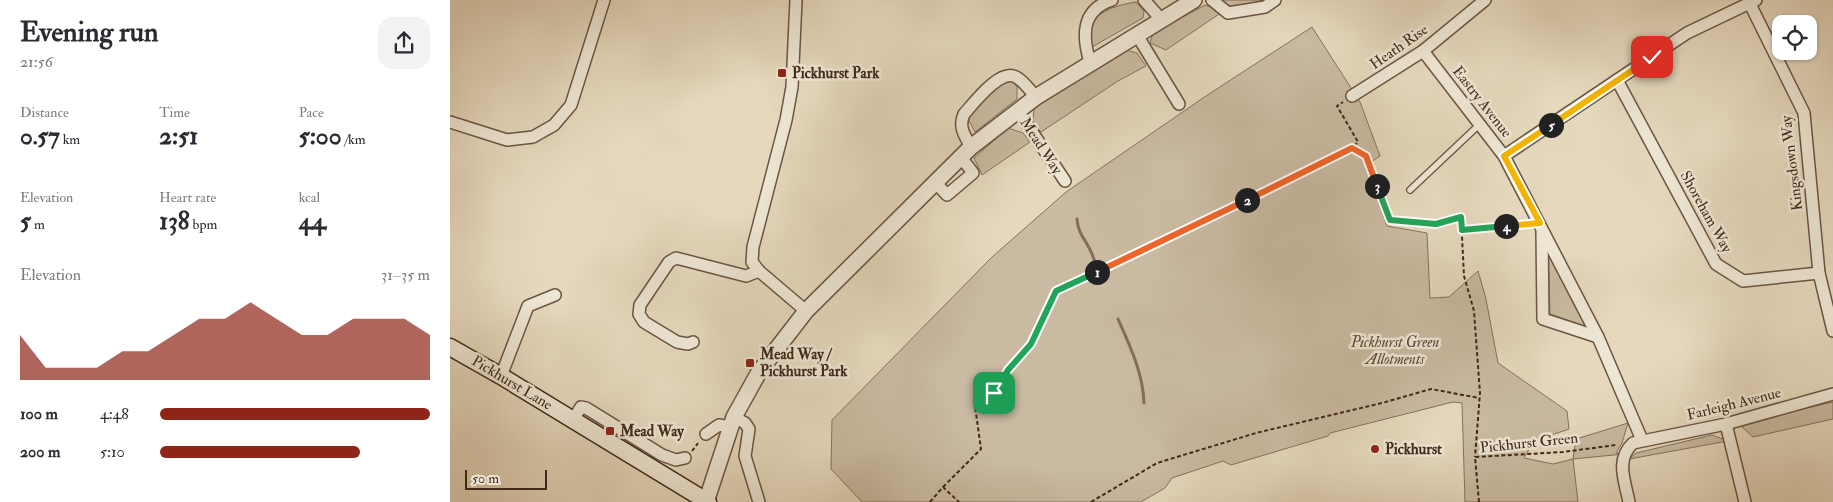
<!DOCTYPE html>
<html lang="en">
<head>
<meta charset="utf-8">
<style>
  :root { --surface:#fff; --page:#f2f2f3; --text:#2b2b33; --muted:#7c7c81; --accent:#8f2418 }
  body { margin:0; font-family:"IM FELL Double Pica",serif; background:var(--page); color:var(--text); height:100vh; display:flex; flex-direction:column; font-size:19px; white-space:nowrap }
  * { box-sizing:border-box; margin:0 }
  p { font-size:16px; color:var(--muted) }
  .icon { flex:none; width:28px; height:28px; fill:none; stroke:currentColor; stroke-width:2; stroke-linecap:round; stroke-linejoin:round }
  .map { position:relative; flex:1; overflow:hidden }
  .drawer { display:flex; flex-direction:column; background:var(--surface); width:450px }
  .drawer>* { flex:none }
  .buttons { position:absolute; left:1322px; top:15px; display:grid; gap:10px }
  .buttons a { display:grid; place-items:center; width:45px; height:45px; border-radius:10px; background:var(--surface); box-shadow:0 1px 4px #0004; font-size:25px }
  .scale { position:absolute; left:15px; bottom:12px; width:82px; box-sizing:border-box; padding-left:5px; border:2px solid #412919; border-top:0; font-size:14px; line-height:18px; white-space:nowrap; color:#412919; -webkit-text-stroke:4px #eee6d4; paint-order:stroke }
  .pin { position:absolute; display:grid; place-items:center; width:42px; height:42px; color:#fff; margin:-21px; border-radius:10px; box-shadow:0 2px 8px #0006 }
  .km { position:absolute; width:25px; height:25px; margin:-12px; border-radius:50%; background:#222; color:#fff; font-size:14px; line-height:25px; text-align:center }
  .round { display:grid; place-items:center; flex:none; width:52px; height:52px; border-radius:15px; background:var(--page) }
  .head { display:flex; align-items:center; justify-content:space-between; height:85px; padding:0 20px }
  h1 { font-size:28px; font-weight:700; line-height:38px }
  .metrics { display:grid; grid-template-columns:repeat(3,1fr); gap:8px; height:85px; padding:5px 20px }
  .metrics div { display:grid; align-content:center }
  .metrics b { font-size:25px; font-weight:700 }
  .metrics small { font-size:14px; font-weight:400 }
  .metrics p { font-size:14px }
  .chart { height:140px; padding:10px 20px }
  .chart p { display:flex; justify-content:space-between }
  .chart svg { width:100%; height:90px; margin-top:5px; fill:var(--accent); opacity:.7 }
  ul { padding:0 20px; list-style:none; font-size:16px }
  li { display:grid; grid-template-columns:80px 60px 1fr; align-items:center; height:38px }
  li i { height:12px; border-radius:6px; background:var(--accent) }
  main { display:flex; flex:1; min-height:0 }
  .map>svg:first-child { display:block }
</style>
</head>
<body>
<main>
<section class="drawer">
<div class="head"><div><h1>Evening run</h1><p>21:56</p></div><a class="round"><svg class="icon" aria-label="share" viewBox="0 0 24 24"><path d="M12 15V3M7 8l5-5 5 5M5 13v7h14v-7"/></svg></a></div>
<div class="metrics">
<div><p>Distance</p><b>0.57<small> km</small></b></div>
<div><p>Time</p><b>2:51</b></div>
<div><p>Pace</p><b>5:00<small> /km</small></b></div>
</div>
<div class="metrics">
<div><p>Elevation</p><b>5<small> m</small></b></div>
<div><p>Heart rate</p><b>138<small> bpm</small></b></div>
<div><p>kcal</p><b>44</b></div>
</div>
<div class="chart"><p><span>Elevation</span>31–35 m</p>
<svg viewBox="0 0 160 44" preserveAspectRatio="none"><path d="M0 44V22L10 38L20 38L30 38L40 30L50 30L60 22L70 14L80 14L90 6L100 14L110 22L120 22L130 14L140 14L150 14L160 22V44z"/></svg>
</div>
<ul>
<li><b>100 m</b>4:48<i style="width:100%"></i></li>
<li><b>200 m</b>5:10<i style="width:74%"></i></li>
</ul>
</section>
<div class="map">
<svg width="1383" height="502" viewBox="0 0 1383 502">
  <rect width="100%" height="100%" fill="#e5d8bd"/>
  <filter id="stains"><feTurbulence type="fractalNoise" baseFrequency=".004" numOctaves="4"/><feColorMatrix values="0 0 0 0 .2 0 0 0 0 .09 0 0 0 0 .02 0 0 0 .5 -.17"/></filter>
  <radialGradient id="worn" r=".72"><stop offset=".6" stop-color="#630" stop-opacity="0"/><stop offset="1" stop-color="#630" stop-opacity=".3"/></radialGradient>
  <g fill="#c9baa1" stroke="#85725d">
    <polygon points="773,0 813,0 779,10 773,4"/>
    <path d="M686,2L694,11L693,18L642,47C632,15 661,6 686,2Z"/>
    <polygon points="755,5 775,10 716,50 700,43 703,33"/>
    <polygon points="862,27 910,102 930,156 915,166 937,226 977,233 980,298 999,297 1028,271 1036,299 1048,363 1117,411 1119,429 1084,441 1074,458 1103,464 1123,459 1126,439 1178,423 1172,443 1166,453 1174,454 1123,459 1128,502 1015,502 1012,403 1003,402 880,433 878,436 781,465 773,461 722,478 715,488 691,502 412,502 381,469 382,420 541,258 616,192 756,96"/>
    <polygon points="676,50 687,53 696,66 668,81 591,132 583,124 584,108"/>
    <polygon points="560,79 567,87 567,99 525,132 519,121 519,115 552,81"/>
    <polygon points="558,128 573,133 580,142 532,175 524,158"/>
    <polygon points="1098,253 1137,327 1100,314"/>
    <polygon points="1383,402 1383,419 1303,437 1292,427 1297,422"/>
    <polygon points="1262,435 1278,441 1179,459 1186,453"/>
  </g>
  <g fill="none" stroke-linecap="round" stroke-linejoin="round">
    <g stroke="#826e5a" stroke-width="3">
      <path d="M627,219C628,238 642,244 645,264"/>
      <path d="M668,319C680,346 693,373 694,403"/>
    </g>
    <g stroke="#6a5542" stroke-width="8">
      <polyline id="service" points="960,190 1030,124"/>
    </g>
    <g stroke="#6a5542" stroke-width="14">
      <g id="minor">
        <polyline points="346,0 342,87 336,120 303,247 302,262 309,271 356,311"/>
        <polyline points="694,0 711,19"/>
        <polyline points="762,0 778,13 815,7 825,0"/>
        <polyline points="1299,2 1354,113 1369,273 1383,331"/>
        <polyline points="687,35 729,104"/>
        <polyline points="973,51 1054,156 1148,337 1192,440"/>
        <path d="M640,62C632,36 631,10 662,0"/>
        <polyline points="1167,80 1266,264 1293,281 1369,273"/>
        <polyline points="902,96 973,51 1035,0"/>
        <polyline points="568,111 615,181"/>
        <polyline points="0,122 57,140 83,137 104,125 121,105 154,0"/>
        <path d="M521,147C515,136 508,127 514,114C524,103 550,68 566,77C574,81 580,91 586,97"/>
        <polyline points="1054,156 1237,33 1306,0"/>
        <polyline points="485,182 497,195 523,173 511,157"/>
        <polyline points="1092,231 1093,319 1148,337"/>
        <polyline points="243,342 238,344 227,342 194,322 189,314 190,305 219,262 226,258 296,276 309,271"/>
        <polyline points="51,376 78,306 105,295"/>
        <polyline points="284,417 295,423 299,429 295,456 309,502"/>
        <polyline points="123,420 131,407 136,408 212,455 226,460 235,458"/>
        <polyline points="1276,424 1295,502"/>
        <polyline points="256,434 269,425 280,427"/>
        <path d="M1179,502C1175,481 1165,460 1183,443L1276,424L1383,394"/>
      </g>
    </g>
    <g stroke="#6a5542" stroke-width="18">
      <polyline id="tertiary" points="256,502 284,417 309,372 356,311 521,147 586,97 744,0"/>
    </g>
    <g stroke="#412919" stroke-width="19">
      <polyline id="secondary" points="0,347 51,376 258,502"/>
    </g>
    <g stroke="#412919" stroke-width="2" stroke-dasharray="4 2.5" stroke-linecap="butt">
      <polyline points="903,148 916,156 940,220 986,224 1011,217 1014,276 1024,311 1030,393 1025,457"/>
      <polyline points="1012,230 1077,224"/>
      <polyline points="242,451 248,443"/>
      <polyline points="493,487 531,449 525,406 544,393 558,370 581,344 606,291 902,148 908,142 887,106 893,102"/>
      <polyline points="480,502 493,487 509,502"/>
      <polyline points="641,502 707,463 806,433 932,403 981,389 1029,398"/>
      <polyline points="1029,502 1025,457 1113,452 1166,445"/>
    </g>
    <use href="#service" stroke="#eee6d4" stroke-width="5.5"/>
    <use href="#minor" stroke="#eee6d4" stroke-width="11"/>
    <use href="#tertiary" stroke="#eee6d4" stroke-width="15"/>
    <use href="#secondary" stroke="#eee6d4" stroke-width="16"/>
  </g>
  <g fill="none" stroke-linecap="round" stroke-linejoin="round">
    <g stroke="#fff" stroke-width="10">
      <polyline id="split-1" points="544,393 558,370 581,344 606,291 647,272"/>
    </g>
    <g stroke="#fff" stroke-width="10">
      <polyline id="split-2" points="647,272 797,200"/>
    </g>
    <g stroke="#fff" stroke-width="10">
      <polyline id="split-3" points="797,200 902,148 916,156 927,186"/>
    </g>
    <g stroke="#fff" stroke-width="10">
      <polyline id="split-4" points="927,186 940,220 986,224 1011,217 1012,230 1056,226"/>
    </g>
    <g stroke="#fff" stroke-width="10">
      <polyline id="split-5" points="1056,226 1090,223 1054,156 1101,125"/>
    </g>
    <g stroke="#fff" stroke-width="10">
      <polyline id="split-6" points="1101,125 1202,57"/>
    </g>
    <use href="#split-1" stroke="#22a559" stroke-width="6"/>
    <use href="#split-2" stroke="#f0652b" stroke-width="6"/>
    <use href="#split-3" stroke="#f0652b" stroke-width="6"/>
    <use href="#split-4" stroke="#22a559" stroke-width="6"/>
    <use href="#split-5" stroke="#f5b400" stroke-width="6"/>
    <use href="#split-6" stroke="#f5b400" stroke-width="6"/>
  </g>
  <g fill="#8f2418" stroke="#eee6d4" stroke-width="2">
    <rect x="327" y="68" width="10" height="10" rx="2.5"/>
    <rect x="295" y="358" width="10" height="10" rx="2.5"/>
    <rect x="155" y="426" width="10" height="10" rx="2.5"/>
    <circle cx="925" cy="449" r="5"/>
  </g>
  <g text-anchor="middle" dominant-baseline="central" stroke-width="5" stroke-linejoin="round" paint-order="stroke">
    <g font-size="15" fill="#412919" stroke="#eee6d4">
      <text transform="translate(949 47) rotate(-35)">Heath Rise</text>
      <text transform="translate(1032 102) rotate(52)">Eastry Avenue</text>
      <text transform="translate(591 146) rotate(57)">Mead Way</text>
      <text transform="translate(1342 163) rotate(-97)">Kingsdown Way</text>
      <text transform="translate(1256 212) rotate(61)">Shoreham Way</text>
      <text transform="translate(62 383) rotate(31)">Pickhurst Lane</text>
      <text transform="translate(1284 404) rotate(-14)">Farleigh Avenue</text>
      <text transform="translate(1079 443) rotate(-6)">Pickhurst Green</text>
    </g>
    <g font-size="15" font-weight="bold" fill="#412919" stroke="#eee6d4" text-anchor="start">
      <text x="342" y="73">Pickhurst Park</text>
      <text x="310" y="354">Mead Way /<tspan x="310" dy="17">Pickhurst Park</tspan></text>
      <text x="170" y="431">Mead Way</text>
      <text x="935" y="449">Pickhurst</text>
    </g>
    <g font-size="15" font-style="italic" fill="#5c4634" stroke="#eee6d4">
      <text x="945" y="342">Pickhurst Green<tspan x="945" dy="17">Allotments</tspan></text>
    </g>
  </g>
  <rect width="100%" height="100%" filter="url(#stains)"/>
  <rect width="100%" height="100%" fill="url(#worn)"/>
</svg>
<div class="buttons">
<a><svg class="icon" aria-label="locate" viewBox="0 0 24 24"><circle cx="12" cy="12" r="6"/><path d="M12 2v4M12 18v4M2 12h4M18 12h4"/></svg></a>
</div>
<div class="scale">50 m</div>
<div class="pin" style="left:544px;top:393px;background:#1e9e55"><svg class="icon" aria-label="arrive" viewBox="0 0 24 24"><path d="M6 21V4h12l-3 4 3 4H6"/></svg></div>
<div class="pin" style="left:1202px;top:57px;background:#d93025"><svg class="icon" aria-label="check" viewBox="0 0 24 24"><path d="M5 12l5 5 9-10"/></svg></div>
<b class="km" style="left:647px;top:272px">1</b>
<b class="km" style="left:797px;top:200px">2</b>
<b class="km" style="left:927px;top:186px">3</b>
<b class="km" style="left:1056px;top:226px">4</b>
<b class="km" style="left:1101px;top:125px">5</b>
</div>
</main>
</body>
</html>
